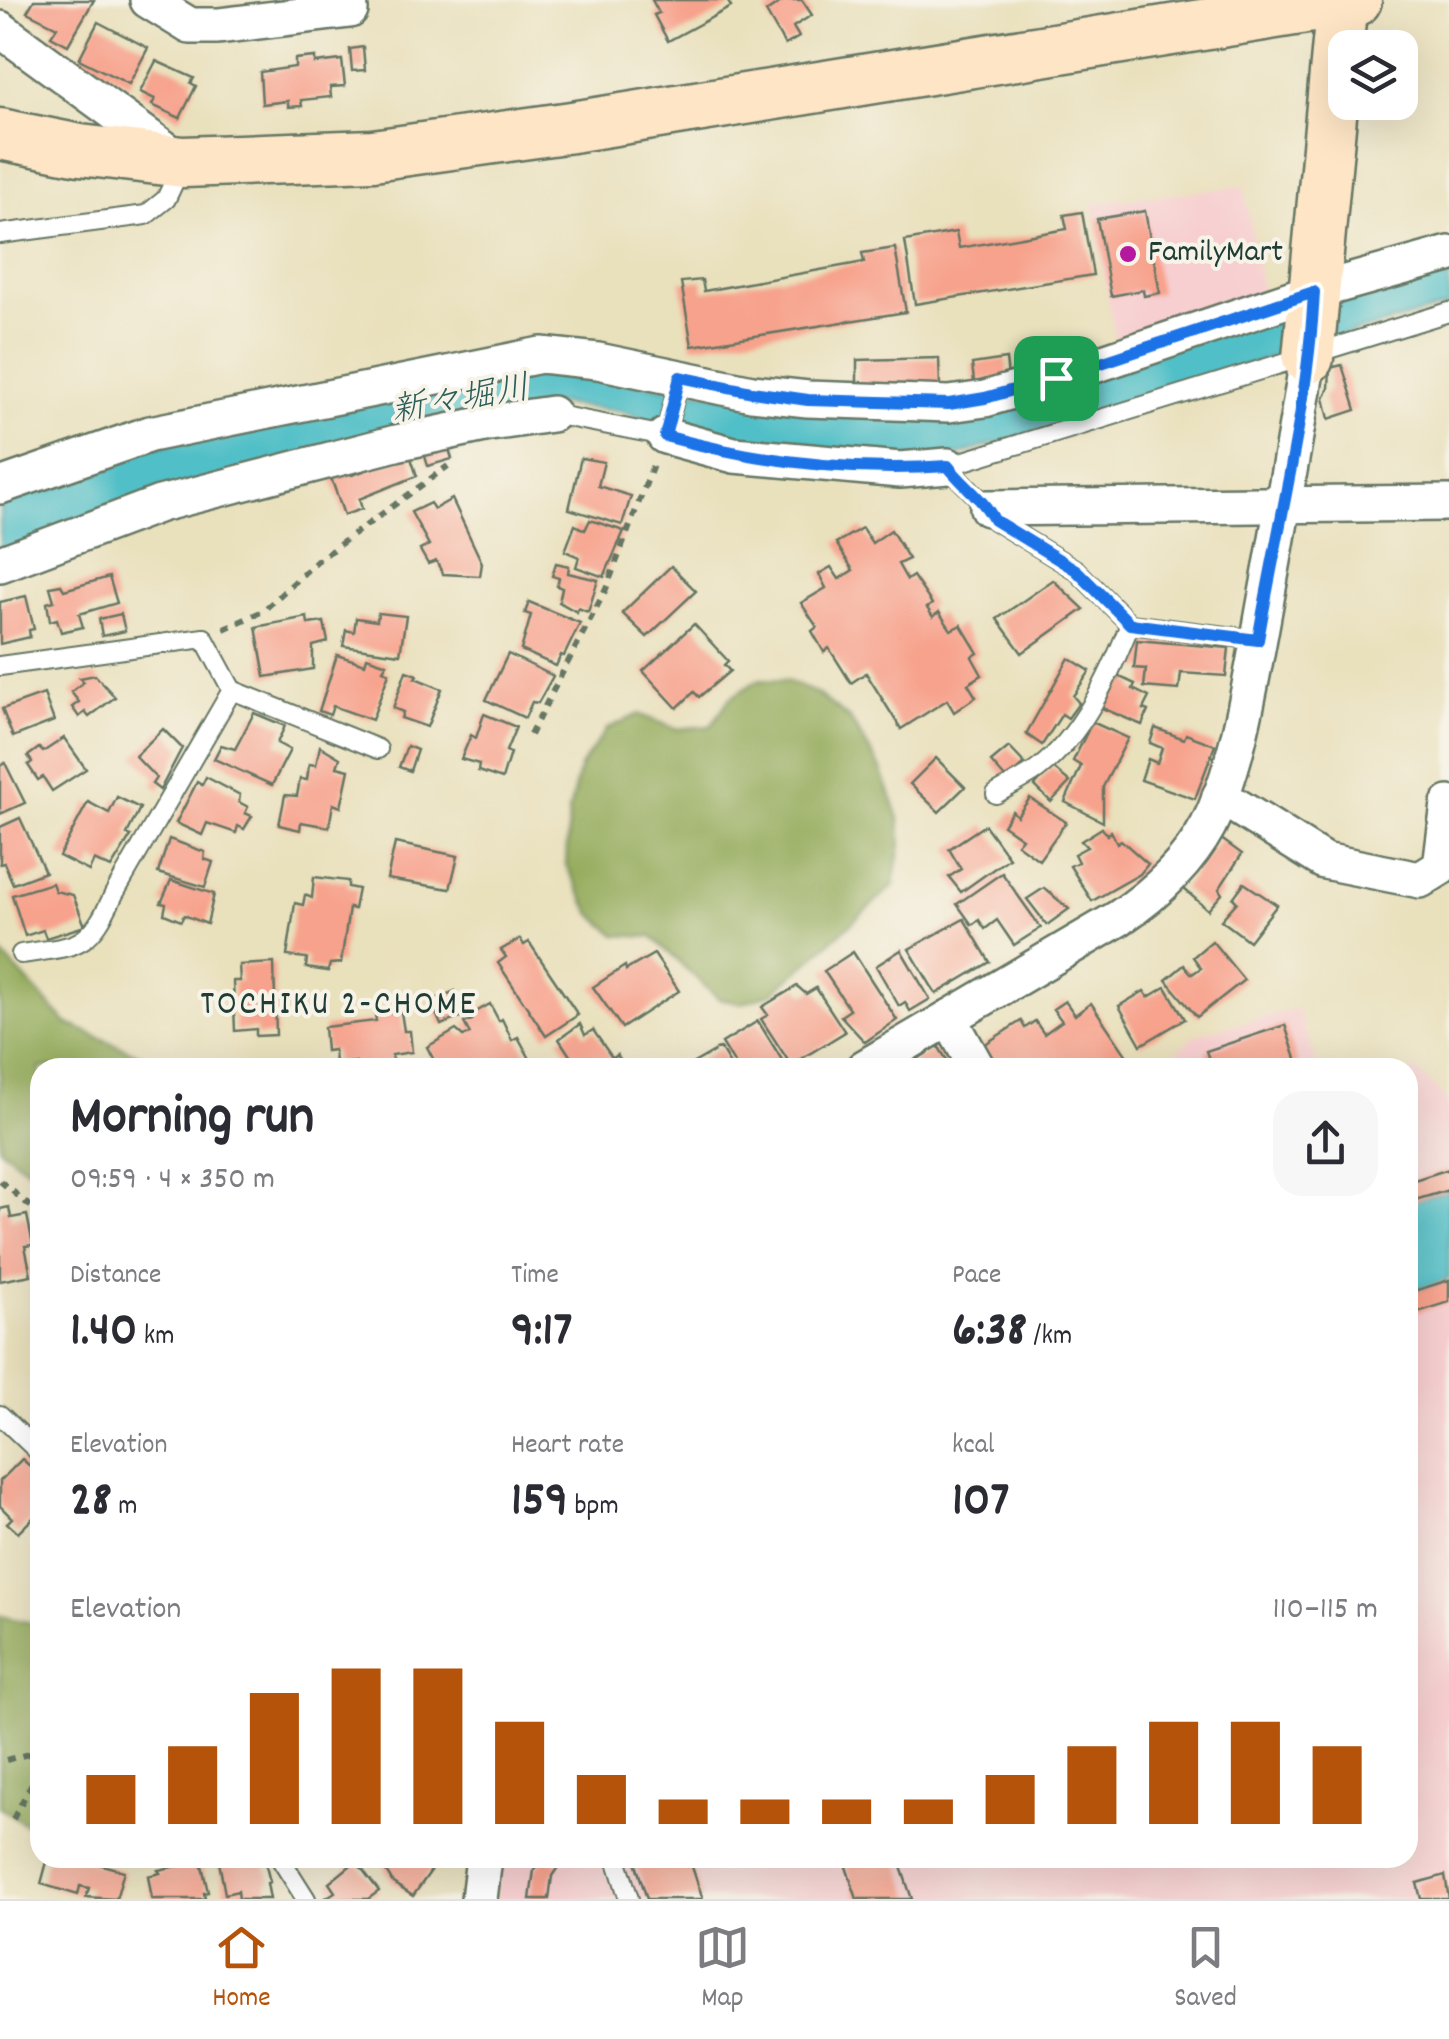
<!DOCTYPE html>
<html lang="en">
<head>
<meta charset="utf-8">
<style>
  :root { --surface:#fff; --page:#f7f7f7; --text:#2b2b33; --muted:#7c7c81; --line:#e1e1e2; --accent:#b45309 }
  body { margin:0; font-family:Dekko,"Klee One",sans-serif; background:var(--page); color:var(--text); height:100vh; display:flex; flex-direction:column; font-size:38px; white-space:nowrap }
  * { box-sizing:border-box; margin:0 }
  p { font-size:32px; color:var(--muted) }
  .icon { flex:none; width:55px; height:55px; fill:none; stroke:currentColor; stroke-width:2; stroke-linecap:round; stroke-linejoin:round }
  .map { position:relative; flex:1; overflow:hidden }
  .details { position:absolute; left:30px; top:1058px; width:1388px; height:810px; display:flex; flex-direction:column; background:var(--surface); border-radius:30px; box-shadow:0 10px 40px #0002 }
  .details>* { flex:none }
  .controls { position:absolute; left:1328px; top:30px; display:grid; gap:20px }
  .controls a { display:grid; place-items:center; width:90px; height:90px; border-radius:20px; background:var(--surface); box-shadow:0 10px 40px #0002; font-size:50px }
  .pin { position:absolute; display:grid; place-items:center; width:85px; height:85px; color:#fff; margin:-42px; border-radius:20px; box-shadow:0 5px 15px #0006 }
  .round { display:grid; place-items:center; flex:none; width:105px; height:105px; border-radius:30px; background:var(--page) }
  .summary { display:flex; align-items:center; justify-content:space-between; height:170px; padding:0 40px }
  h1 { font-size:55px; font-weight:700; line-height:75px }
  .stats { display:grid; grid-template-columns:repeat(3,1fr); gap:15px; height:170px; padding:10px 40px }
  .stats div { display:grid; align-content:center }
  .stats b { font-size:50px; font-weight:700 }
  .stats small { font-size:28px; font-weight:400 }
  .stats p { font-size:28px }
  .chart { height:280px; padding:20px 40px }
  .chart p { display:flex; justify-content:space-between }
  .chart svg { width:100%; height:180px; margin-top:10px; stroke:var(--accent); stroke-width:6 }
  .tabs { display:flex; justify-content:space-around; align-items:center; height:140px; border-top:2px solid var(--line); background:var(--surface); font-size:28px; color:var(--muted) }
  .tabs a { display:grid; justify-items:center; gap:5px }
  .tabs .current { color:var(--accent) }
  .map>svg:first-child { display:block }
</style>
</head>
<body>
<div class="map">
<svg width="1449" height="1899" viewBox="0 0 1449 1899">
  <rect width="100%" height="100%" fill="#f7f3e8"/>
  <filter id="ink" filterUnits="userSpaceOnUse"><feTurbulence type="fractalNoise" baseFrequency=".01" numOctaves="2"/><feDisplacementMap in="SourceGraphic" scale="20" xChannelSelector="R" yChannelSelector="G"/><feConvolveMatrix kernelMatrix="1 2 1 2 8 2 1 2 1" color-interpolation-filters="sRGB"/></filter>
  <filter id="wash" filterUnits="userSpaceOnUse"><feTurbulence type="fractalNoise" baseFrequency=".0048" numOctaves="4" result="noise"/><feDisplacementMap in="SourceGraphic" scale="40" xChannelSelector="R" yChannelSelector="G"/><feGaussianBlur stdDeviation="2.25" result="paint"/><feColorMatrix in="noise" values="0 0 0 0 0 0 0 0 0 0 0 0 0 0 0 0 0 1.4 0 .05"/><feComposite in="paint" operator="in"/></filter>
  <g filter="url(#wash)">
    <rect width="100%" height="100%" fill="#e9e0bc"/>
    <g fill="#f7cfd0">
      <polygon points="1244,186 1263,301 1116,348 1093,203"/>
      <polygon points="1297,1008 1318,1067 1159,1068 1195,1035"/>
      <polygon points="1415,1069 1449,1101 1449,1899 494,1899 500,1858 1408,1858 1408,1071"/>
    </g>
    <g fill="#94ab5c" stroke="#5a7448" stroke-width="2.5">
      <polygon points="758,680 786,681 816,693 850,719 881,769 899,818 901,844 894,885 773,993 742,1003 719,999 652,937 616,935 591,913 566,865 569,811 580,767 607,729 639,714 676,729 711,726 729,699"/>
      <polygon points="0,952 66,1023 166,1067 40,1068 40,1178 0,1148"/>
      <polygon points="0,1616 40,1625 40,1825 31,1828 0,1807"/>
    </g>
    <g fill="#51bfc7" stroke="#387e7e" stroke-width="2.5">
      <polygon points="1449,262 1449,306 1341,336 960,455 913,459 714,440 619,411 559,404 0,557 0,498 130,451 519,367 906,419"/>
      <polygon points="1449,1190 1449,1280 1408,1293 1408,1202"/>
    </g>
    <g id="blocks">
      <g fill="#f7a28c">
        <polygon points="34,0 94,0 68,45 51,36 57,27 27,12"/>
        <polygon points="652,0 727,0 731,7 668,41 654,15 659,13"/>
        <polygon points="784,0 802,0 812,15 793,27 799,37 785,45 766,12"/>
        <polygon points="98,22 148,48 129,84 79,59"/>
        <polygon points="363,47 365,70 352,71 350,49"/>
        <polygon points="315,57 315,63 342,60 345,86 330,87 331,97 301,100 302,106 288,107 288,101 262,104 260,72 295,67 295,59"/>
        <polygon points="156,61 194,78 191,83 196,86 180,118 152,105 155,99 140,92"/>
        <polygon points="1145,211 1160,293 1144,296 1143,290 1111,296 1097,219"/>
        <polygon points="1082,212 1093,275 915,304 905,241 956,232 959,248 1067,229 1064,215"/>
        <polygon points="895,248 906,312 692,346 681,282 702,280 704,291 864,262 862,253"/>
        <polygon points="1086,340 1089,354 1063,360 1060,346"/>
        <polygon points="939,358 940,387 857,388 857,360"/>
        <polygon points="1006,359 1008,377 974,382 972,364"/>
        <polygon points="1342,365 1356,410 1329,419 1324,398 1329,388 1330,368"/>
        <polygon points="448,446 452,459 428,466 424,453"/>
        <polygon points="410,455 417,476 359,499 362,509 344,515 330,475 348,470 352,475"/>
        <polygon points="581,458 604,462 598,486 631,496 622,525 569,509"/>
        <polygon points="452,499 482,563 480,576 443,574 436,561 428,564 420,550 429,545 411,512 430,503 434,509"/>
        <polygon points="590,520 624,531 604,577 576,567 579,557 565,551 575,525 585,530"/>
        <polygon points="862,528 872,543 891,530 909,559 898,564 907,580 913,576 932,604 927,608 933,617 939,612 951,630 961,625 978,653 972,657 982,675 968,684 976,697 954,712 947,700 901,729 866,673 851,683 829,648 824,652 812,631 817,627 801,603 826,588 819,574 831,567 839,579 853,570 836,543"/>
        <polygon points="556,563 569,566 568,573 598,580 588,612 578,608 577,612 559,602 562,588 557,586 559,578 552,576"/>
        <polygon points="671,566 696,591 647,637 622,613"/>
        <polygon points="109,577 117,603 79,614 83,627 61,632 57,619 50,621 47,603 54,601 50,587 61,585 64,590"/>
        <polygon points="1053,580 1084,609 1022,653 997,619"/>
        <polygon points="26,596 34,629 29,630 30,637 0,644 0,602"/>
        <polygon points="529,602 580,623 564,656 561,655 556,666 521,650 531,615 525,613"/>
        <polygon points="378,613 406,616 400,654 343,646 346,630 354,632 356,618 377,621"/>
        <polygon points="121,614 125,631 102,636 99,619"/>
        <polygon points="307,617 308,624 324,622 328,642 313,646 313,669 265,677 256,627"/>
        <polygon points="694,624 728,661 724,665 730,671 699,697 694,692 677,708 643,671"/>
        <polygon points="1137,640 1229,648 1226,676 1181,673 1179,690 1144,687 1146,669 1134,668"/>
        <polygon points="508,654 553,676 538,703 532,702 525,718 486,700"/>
        <polygon points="337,655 365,664 367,657 387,664 383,670 389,673 372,720 333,706 330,715 319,711"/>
        <polygon points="1069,658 1090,671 1073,696 1079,703 1068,718 1062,714 1042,745 1026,734"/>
        <polygon points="406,671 417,675 415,678 442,689 427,727 401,718 403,712 393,708"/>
        <polygon points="95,675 115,697 89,717 85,712 79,717 72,707 79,702 71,692 84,682 80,678"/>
        <polygon points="1118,676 1135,684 1133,689 1149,697 1143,709 1148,711 1142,725 1102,708"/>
        <polygon points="44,694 54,721 13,737 2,709"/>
        <polygon points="254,713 285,726 277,743 290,750 272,785 214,759 221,745 235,749"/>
        <polygon points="484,714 516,727 506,751 510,753 502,779 478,771 479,764 461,759 471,735 476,738"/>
        <polygon points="1092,722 1128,738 1103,787 1103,822 1065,802 1081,766 1073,761"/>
        <polygon points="1155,728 1184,739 1186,734 1215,745 1195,799 1141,780 1148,759 1157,763 1162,748 1150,743"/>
        <polygon points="163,729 182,748 160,790 152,784 156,778 135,756"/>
        <polygon points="64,738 86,769 52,791 43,777 38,780 28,765 32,762 28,756 39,748 43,752"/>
        <polygon points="320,746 340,758 337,767 349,770 341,807 333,804 329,827 301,822 300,830 279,825 285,795 297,796 300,779 307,780 309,764 316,765"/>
        <polygon points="407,746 417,750 410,771 399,767"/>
        <polygon points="1009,747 1025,764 1007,780 991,762"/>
        <polygon points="936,758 965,787 939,812 910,784"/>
        <polygon points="5,763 25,803 0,814 0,766"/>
        <polygon points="1052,767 1070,782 1051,802 1035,786"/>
        <polygon points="206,777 240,795 239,802 248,807 245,813 252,816 244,829 238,826 236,833 207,823 202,835 176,823 197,782 202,785"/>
        <polygon points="117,797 140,808 127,834 131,836 111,868 94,860 89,871 59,856 88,802 109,813"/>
        <polygon points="1030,798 1066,822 1039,860 1017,844 1022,838 1003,825 1012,811 1017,816"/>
        <polygon points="20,818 45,872 13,884 4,863 0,864 0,827"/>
        <polygon points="985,825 1009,858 961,892 949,877 961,869 949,849"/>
        <polygon points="1102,828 1107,835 1111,831 1117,843 1121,840 1148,864 1140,874 1092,901 1070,866 1078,862 1074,854 1087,847 1081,841"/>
        <polygon points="1220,838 1242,854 1219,889 1222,894 1208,910 1183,888"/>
        <polygon points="169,839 205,852 204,859 213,862 205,887 158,873"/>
        <polygon points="395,843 458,856 450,889 387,879"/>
        <polygon points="1002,873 1041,928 1014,945 997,920 985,929 979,920 972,925 957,904"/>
        <polygon points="314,877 348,881 348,887 358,889 354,909 349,908 341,963 330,964 328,971 306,968 307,958 287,956 295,903 303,905 305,895 312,898"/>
        <polygon points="171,880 214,894 207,924 184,915 181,921 164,914 166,904 161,903"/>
        <polygon points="52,883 55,891 73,895 85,926 46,938 43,930 25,936 12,895"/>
        <polygon points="1244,883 1277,905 1249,941 1221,920 1237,902 1233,898"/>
        <polygon points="1044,888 1069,909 1047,925 1027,899"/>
        <polygon points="964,919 990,962 936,994 909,949"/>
        <polygon points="520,939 524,945 529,942 578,1015 546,1036 498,963 506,957 501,950"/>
        <polygon points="1212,941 1244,980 1197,1017 1166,980 1184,965 1192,974 1201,968 1193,957"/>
        <polygon points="901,950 930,999 910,1011 905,1002 899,1006 876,966"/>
        <polygon points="853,952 897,1020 865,1042 841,1016 850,1010 824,971"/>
        <polygon points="654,954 679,991 622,1028 593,987 625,966 626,970"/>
        <polygon points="274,963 276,1035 256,1036 256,1029 235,1031 233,981 240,981 239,965"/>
        <polygon points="797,986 806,994 816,988 845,1032 791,1065 761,1019 768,1015 762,1007"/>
        <polygon points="1166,987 1185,1019 1141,1045 1119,1006 1144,991 1148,997"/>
        <polygon points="455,991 465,1015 441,1025 431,1001"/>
        <polygon points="1065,1001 1075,1015 1091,1003 1131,1062 1123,1068 1006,1068 1000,1059 993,1063 982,1046 1021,1021 1025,1028 1035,1021 1044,1034 1062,1021 1053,1009"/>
        <polygon points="490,1004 499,1021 502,1019 512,1040 518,1037 535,1068 438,1068 427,1047 456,1030 463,1036 470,1034 464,1023 472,1020 469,1016"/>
        <polygon points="401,1012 404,1031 410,1031 412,1052 392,1055 392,1064 364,1068 357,1068 356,1062 335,1065 334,1050 326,1051 324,1027 376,1021 375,1014"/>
        <polygon points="758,1021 787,1068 737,1068 722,1043"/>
        <polygon points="580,1024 585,1035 593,1030 613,1059 617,1055 626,1068 578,1068 559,1039"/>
        <polygon points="1285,1025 1299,1068 1212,1068 1206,1051"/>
        <polygon points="938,1046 952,1068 917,1068 913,1062"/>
        <polygon points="720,1048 732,1068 685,1068"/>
        <polygon points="1449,1169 1449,1190 1408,1202 1408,1182"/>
        <polygon points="9,1207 11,1218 27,1215 33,1245 25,1246 31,1275 0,1281 0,1209"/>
        <polygon points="1449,1280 1449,1302 1408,1315 1408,1293"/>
        <polygon points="22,1459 40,1475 40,1511 18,1533 7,1523 12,1518 0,1506 0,1481"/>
        <polygon points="48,1858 77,1858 124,1871 116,1899 86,1897 89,1888 80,1886 78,1895 41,1884"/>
        <polygon points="223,1858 264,1858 270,1882 267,1883 270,1899 239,1899 238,1891 225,1894 219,1862"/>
        <polygon points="380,1858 425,1858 435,1865 413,1896 393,1883 384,1868 387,1863"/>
        <polygon points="544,1858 560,1864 552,1876 549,1899 530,1899 534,1870"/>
        <polygon points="634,1858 689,1858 703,1899 647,1899"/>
        <polygon points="843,1858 898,1858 912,1899 857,1899"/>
        <polygon points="201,1861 208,1892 204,1893 205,1899 152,1899 148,1876 160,1873 158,1870"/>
        <polygon points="356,1861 379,1891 368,1899 324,1899 335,1892 329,1883"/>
        <polygon points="1445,1875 1449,1899 1421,1899 1417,1883"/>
      </g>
    </g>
  </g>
  <g filter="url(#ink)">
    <use href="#blocks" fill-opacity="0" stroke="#667664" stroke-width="2.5"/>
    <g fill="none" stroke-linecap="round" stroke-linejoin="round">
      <g stroke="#667664" stroke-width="22">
        <g id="lane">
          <polyline points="0,234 146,215 166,199 181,167"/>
          <polyline points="552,414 665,436 680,377"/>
          <path d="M1259,640L1130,624L1076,570L994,520C985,500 962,484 948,466L1449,312"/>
          <path d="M0,666L204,638L232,690L114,894C88,950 79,945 21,954"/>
          <polyline points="232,690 378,749"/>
          <path d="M996,794C1009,786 1024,779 1037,770C1082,736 1110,675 1130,624"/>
          <polyline points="0,1415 40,1453"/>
          <polyline points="280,1858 306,1899"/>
          <polyline points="616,1858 629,1899"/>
        </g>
      </g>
      <g stroke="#667664" stroke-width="40">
        <g id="street">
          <polyline points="148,0 190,26 218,26 350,10 349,0"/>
          <polyline points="0,29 181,161"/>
          <polyline points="665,436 734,455 900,470 948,466"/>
          <polyline points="0,486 150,434 541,355 598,361 752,393 808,399 949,404 985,399 1056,378 1302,295 1449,254"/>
          <polyline points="988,508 1449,503"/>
          <polyline points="0,564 160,504 396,443 490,423 552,414"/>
          <polyline points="1220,796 1324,861 1420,880 1441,867 1449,804"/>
          <polyline points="949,1018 977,1068"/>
          <path d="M864,1068L1119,918C1155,894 1187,865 1208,826C1237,768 1249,691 1261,627C1277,537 1294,448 1308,358"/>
          <polyline points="479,1899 484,1858"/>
        </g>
      </g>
      <g stroke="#667664" stroke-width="55">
        <g id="secondary">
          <polyline points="0,134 80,150 183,162 373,155 572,127 1356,0"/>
          <polyline points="1308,358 1342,0"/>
        </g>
      </g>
      <g stroke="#667664" stroke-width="6" stroke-dasharray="8 8" stroke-linecap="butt">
        <polyline points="224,629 263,611 317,561 448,466"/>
        <polyline points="530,735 606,589 653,465"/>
        <polyline points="0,1181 40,1214"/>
        <polyline points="6,1760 40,1751"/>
        <polyline points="13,1819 40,1768"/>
      </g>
      <use href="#lane" stroke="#fff" stroke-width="18"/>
      <use href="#street" stroke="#fff" stroke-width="35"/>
      <use href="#secondary" stroke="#fde5c5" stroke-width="50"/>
    </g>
  </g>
  <g fill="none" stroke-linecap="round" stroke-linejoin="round" filter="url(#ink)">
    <g stroke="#fff" stroke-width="20">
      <path id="route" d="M1314,292C1308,409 1278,524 1258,640L1130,624L1076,570L994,520C984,499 962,485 948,466C854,473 756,461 665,436L680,377L752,392L808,400L949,404L985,398L1056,378Z"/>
    </g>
    <use href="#route" stroke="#1a73e8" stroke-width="12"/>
  </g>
  <circle fill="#b5179e" stroke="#f7f3e8" stroke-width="4" cx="1128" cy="254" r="10"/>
  <g text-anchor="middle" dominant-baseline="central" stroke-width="8" stroke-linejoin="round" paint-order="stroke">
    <g font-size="32" fill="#1f3d34" stroke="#f7f3e8" text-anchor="start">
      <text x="1148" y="254">FamilyMart</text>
    </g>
    <g font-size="35" font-style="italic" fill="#2c5e59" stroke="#f7f3e8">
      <text transform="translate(461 402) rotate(-10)">新々堀川</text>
    </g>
    <g font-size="35" letter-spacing="2.5" fill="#1f3d34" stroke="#f7f3e8">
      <text x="339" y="1006">TOCHIKU 2-CHOME</text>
    </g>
  </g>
</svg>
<div class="controls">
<a><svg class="icon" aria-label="layers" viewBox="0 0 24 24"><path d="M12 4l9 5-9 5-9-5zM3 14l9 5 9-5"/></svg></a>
</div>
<div class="pin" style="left:1056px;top:378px;background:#1e9e55"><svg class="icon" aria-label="arrive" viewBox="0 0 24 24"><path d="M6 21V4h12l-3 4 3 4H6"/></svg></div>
<section class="details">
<div class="summary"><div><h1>Morning run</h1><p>09:59 · 4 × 350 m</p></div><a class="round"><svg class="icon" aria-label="share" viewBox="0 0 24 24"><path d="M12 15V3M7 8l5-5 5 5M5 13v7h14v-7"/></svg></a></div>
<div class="stats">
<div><p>Distance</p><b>1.40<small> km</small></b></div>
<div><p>Time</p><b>9:17</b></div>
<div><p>Pace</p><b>6:38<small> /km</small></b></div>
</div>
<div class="stats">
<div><p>Elevation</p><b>28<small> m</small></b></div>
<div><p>Heart rate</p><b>159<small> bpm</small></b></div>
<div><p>kcal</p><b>107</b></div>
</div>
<div class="chart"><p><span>Elevation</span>110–115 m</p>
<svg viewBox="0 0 160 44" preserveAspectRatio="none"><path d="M5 44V32M15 44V25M25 44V12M35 44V6M45 44V6M55 44V19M65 44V32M75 44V38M85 44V38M95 44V38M105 44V38M115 44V32M125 44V25M135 44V19M145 44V19M155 44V25"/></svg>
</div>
</section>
</div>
<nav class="tabs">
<a class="current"><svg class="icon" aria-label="home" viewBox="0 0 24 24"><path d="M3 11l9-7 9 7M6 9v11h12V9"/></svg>Home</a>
<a><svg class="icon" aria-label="map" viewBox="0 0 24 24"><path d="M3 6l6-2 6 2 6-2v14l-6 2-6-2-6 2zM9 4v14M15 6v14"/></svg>Map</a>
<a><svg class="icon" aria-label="saved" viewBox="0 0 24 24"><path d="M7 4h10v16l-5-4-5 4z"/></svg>Saved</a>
</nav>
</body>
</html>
